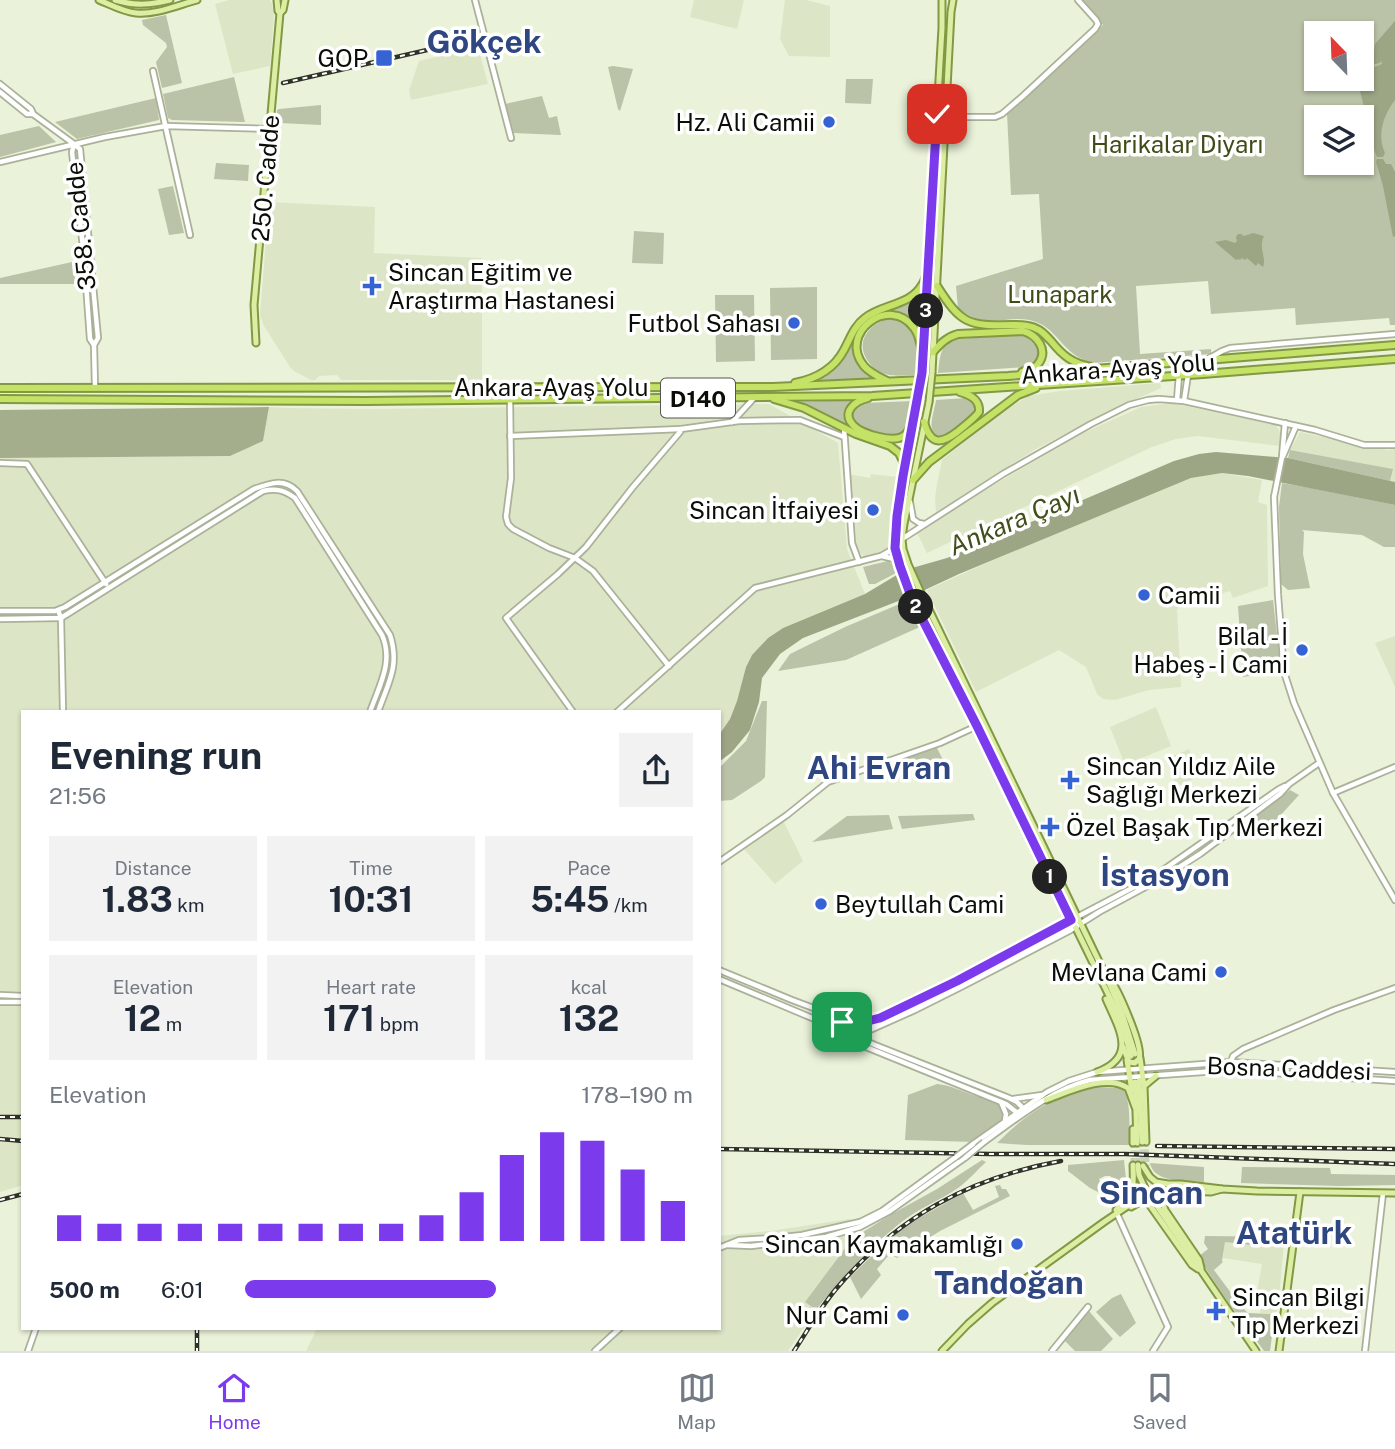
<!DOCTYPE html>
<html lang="en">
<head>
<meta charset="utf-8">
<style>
  :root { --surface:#fff; --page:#f2f2f3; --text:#1f2937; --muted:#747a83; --line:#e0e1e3; --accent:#7c3aed }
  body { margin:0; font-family:"Public Sans",sans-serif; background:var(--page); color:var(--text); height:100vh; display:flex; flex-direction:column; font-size:26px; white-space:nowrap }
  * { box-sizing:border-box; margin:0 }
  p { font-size:23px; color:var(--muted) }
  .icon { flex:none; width:38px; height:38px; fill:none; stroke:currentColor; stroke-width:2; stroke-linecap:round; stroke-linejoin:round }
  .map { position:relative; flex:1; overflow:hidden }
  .panel { position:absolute; left:21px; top:710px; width:700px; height:620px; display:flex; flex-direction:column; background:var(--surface); border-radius:0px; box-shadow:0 2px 5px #0004 }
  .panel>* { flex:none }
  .needle { width:46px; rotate:337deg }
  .buttons { position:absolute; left:1304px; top:21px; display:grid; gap:14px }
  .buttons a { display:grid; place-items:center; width:70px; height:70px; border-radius:0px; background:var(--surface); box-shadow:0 2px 5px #0004; font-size:35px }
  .pin { position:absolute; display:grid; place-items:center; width:60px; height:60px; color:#fff; margin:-30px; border-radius:14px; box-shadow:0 4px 10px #0006 }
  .km { position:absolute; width:35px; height:35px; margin:-18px; border-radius:50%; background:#222; color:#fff; font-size:19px; line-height:35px; text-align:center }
  .round { display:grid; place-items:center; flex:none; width:74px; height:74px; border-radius:0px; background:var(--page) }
  .overview { display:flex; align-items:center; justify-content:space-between; height:119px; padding:0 28px }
  h1 { font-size:38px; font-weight:700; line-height:52px }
  .stats { display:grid; grid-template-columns:repeat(3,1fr); gap:10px; height:119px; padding:7px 28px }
  .stats div { display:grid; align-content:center; border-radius:0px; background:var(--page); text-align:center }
  .stats b { font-size:35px; font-weight:700 }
  .stats small { font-size:19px; font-weight:400 }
  .stats p { font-size:19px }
  .chart { height:196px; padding:14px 28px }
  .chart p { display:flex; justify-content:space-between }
  .chart svg { width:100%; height:126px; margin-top:7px; stroke:var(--accent); stroke-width:6 }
  ul { padding:0 28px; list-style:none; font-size:23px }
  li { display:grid; grid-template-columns:112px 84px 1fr; align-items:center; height:52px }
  li i { height:18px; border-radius:9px; background:var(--accent) }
  .tabs { display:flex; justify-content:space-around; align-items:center; height:98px; border-top:2px solid var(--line); background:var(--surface); font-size:19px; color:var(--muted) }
  .tabs a { display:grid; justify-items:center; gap:4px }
  .tabs .on { color:var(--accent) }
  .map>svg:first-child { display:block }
</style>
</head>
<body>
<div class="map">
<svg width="1395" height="1351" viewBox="0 0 1395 1351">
  <rect width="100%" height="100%" fill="#eaf2d9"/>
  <g fill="#dce6c6">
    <polygon points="229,0 270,0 272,4 274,16 270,66 233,74 215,4"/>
    <polygon points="694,0 744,0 737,29 690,17"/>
    <polygon points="785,0 806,0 830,6 830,57 789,56 780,39"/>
    <polygon points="478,47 488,84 411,100 409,90 419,61"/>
    <polygon points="269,202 375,207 374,253 482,258 482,380 341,380 337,375 319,376 315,380 311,380 294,371 290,367 264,326 260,315"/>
    <polygon points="1160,383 1161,388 1107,412 1036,449 936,512 935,498 937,484 942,460 1003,411 1029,396 1060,391"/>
    <polygon points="1172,403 1276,425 1281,434 1280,446 1198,436 1176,439 1152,447 927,553 917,533 975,496 1081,434 1141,407"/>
    <polygon points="769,404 838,443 847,549 865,594 783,628 768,638 752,655 746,667 737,701 730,719 719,735 719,712 23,712 23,1185 0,1192 0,458 230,456 263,441 269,407 286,408 370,409"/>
    <polygon points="1300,432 1387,450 1395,449 1395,482 1390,481 1392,469 1290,450"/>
    <polygon points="1222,473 1262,480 1258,502 1267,505 1268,586 1233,598 1230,591 1177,609 1181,687 1149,690 1115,700 1103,699 1097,694 1086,667 1059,650 976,692 927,590 1004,555 1191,478"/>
    <polygon points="848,474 870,478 871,474 897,477 889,548 868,556 864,556 860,553 855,542"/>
    <polygon points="1395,636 1395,687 1375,643"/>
    <polygon points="1156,707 1171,746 1125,765 1110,727"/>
    <polygon points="1189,749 1201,776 1177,786 1166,759"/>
    <polygon points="783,820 803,861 775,884 743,848"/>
    <polygon points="850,1219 852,1239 805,1302 816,1310 788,1351 306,1351 314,1335 316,1328 719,1328 719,1236 770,1231"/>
    <polygon points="1258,1241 1284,1244 1278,1309 1275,1314 1260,1313 1263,1293 1257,1292 1262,1264 1223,1258 1225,1242 1257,1246"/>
  </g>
  <g fill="#bac2a7" fill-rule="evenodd">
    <path d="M1080,0H1395V325H1390L1389,318L1296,325L1295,308L1211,314L1208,281L1136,286L1140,354L1211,349V354L1093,363C1063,356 1059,330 1036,322C1007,312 989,333 958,308L956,286L1043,259L1039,194L1011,195L1007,113L1103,25ZM1316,33H1362V79H1316ZM1316,117H1362V163H1316Z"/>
    <polygon points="166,15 182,83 162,88 156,62 167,47 166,43 143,25 142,20"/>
    <polygon points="613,66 633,69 620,111 618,109 608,67"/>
    <polygon points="234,77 245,122 172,120 168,118 163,94"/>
    <polygon points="846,79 873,79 871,104 845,103"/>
    <polygon points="542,96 549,118 557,116 561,135 513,133 505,104"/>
    <polygon points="156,98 159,120 77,139 55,122"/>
    <polygon points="321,105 321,125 279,123 276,121 277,110 279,109"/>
    <polygon points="39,126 56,142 0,157 0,135"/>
    <polygon points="216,163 249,165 248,181 214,179"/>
    <polygon points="173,186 184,233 169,235 158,189"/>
    <polygon points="634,231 664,233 663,264 632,263"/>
    <polygon points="81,260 84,284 0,284 0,278"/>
    <polygon points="817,287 817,359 771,360 770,288"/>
    <path d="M926,287L923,334C912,313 900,310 878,315C895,307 914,302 926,287Z"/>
    <polygon points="715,295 754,295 755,361 716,362"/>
    <path d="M890,318C922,322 920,350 917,375C904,375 890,378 878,371C874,369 873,368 870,364C853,343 868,324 890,318Z"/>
    <path d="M861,327L858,359L878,379L814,381C842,366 847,354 861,327Z"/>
    <path d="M1022,335C1042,337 1046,358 1027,367L938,373C940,359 939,347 953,339Z"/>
    <path d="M966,398C974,401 978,407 974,415C966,420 937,451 932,429C930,421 935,408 936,400Z"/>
    <polygon points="854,400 845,410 846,420 851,429 795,402"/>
    <path d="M913,401C911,414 910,437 891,437C886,437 880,433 875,431C864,428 857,426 852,416L855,408L864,403Z"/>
    <polygon points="1290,450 1393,469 1390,481 1288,458"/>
    <polygon points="1282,483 1311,488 1395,505 1395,547 1384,547 1362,535 1302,530 1304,532 1303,554 1310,588 1288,590 1281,584 1279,507"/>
    <polygon points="888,561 893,564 896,573 875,584 869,584 863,567"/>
    <polygon points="909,600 922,626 846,660 778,671 790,654 845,627"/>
    <polygon points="1273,600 1280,661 1279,671 1243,677 1238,606"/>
    <polygon points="762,701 767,701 765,777 761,781 732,800 719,801 719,768 746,741"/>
    <polygon points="936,746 946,766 900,767 898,762"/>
    <polygon points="1290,790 1299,795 1268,829 1254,818"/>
    <polygon points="973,814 975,820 902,829 898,816"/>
    <polygon points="889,815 893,829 812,842 847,816"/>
    <path d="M937,1084C951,1085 963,1092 976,1096C984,1098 992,1098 999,1104C1004,1108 1004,1113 1005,1119L975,1142L905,1140L908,1095Z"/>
    <path d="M1094,1087L1122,1088C1132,1099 1129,1130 1129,1145H1027L997,1143C1026,1114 1053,1095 1094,1087Z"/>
    <path d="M982,1160L986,1162C977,1170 968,1181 958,1188C942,1199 924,1206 907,1218C872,1244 843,1276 816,1310L805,1302L852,1239L890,1215L937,1189Z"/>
    <polygon points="1124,1160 1126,1179 1125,1191 1110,1176 1105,1176 1099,1179 1106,1196 1090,1188 1068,1171 1068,1165"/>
    <path d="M1150,1163L1204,1167V1182C1187,1180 1154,1184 1150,1163Z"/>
    <polygon points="1242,1167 1330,1168 1331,1174 1395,1175 1395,1185 1339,1186 1241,1183"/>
    <polygon points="1000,1185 1002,1189 1006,1189 1010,1196 940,1231 897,1258 890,1254 877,1269 881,1275 861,1299 850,1277 884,1244 905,1226 963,1193 973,1210 999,1197 995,1186"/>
    <polygon points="1205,1236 1285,1237 1284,1244 1259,1241 1258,1246 1225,1242 1222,1261 1223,1262 1214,1270 1240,1305 1248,1313 1275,1314 1270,1351 1264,1351 1226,1299 1198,1257 1208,1249 1204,1243"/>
    <polygon points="1121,1294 1136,1323 1120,1337 1096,1312 1112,1298"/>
    <polygon points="1089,1311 1113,1339 1101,1351 1075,1351 1065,1341"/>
  </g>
  <polygon fill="#a4ae8d" points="269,407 263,441 230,456 0,458 0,410"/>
  <g fill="#9ca685">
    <path d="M1395,21V100C1383,116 1377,134 1385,153L1383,157H1377L1375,152L1359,87L1363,86L1361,79L1369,77L1367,70L1382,64L1381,61L1380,63L1371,65L1368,53L1374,51L1375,44Z"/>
    <polygon points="1377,159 1383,159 1386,164 1391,164 1395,172 1395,236 1393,237 1383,186 1376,162"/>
    <path d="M1253,233L1264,236C1258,249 1267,258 1263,267L1258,263L1256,266L1247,258L1245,260L1242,258L1240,260L1238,259L1236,260L1215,242L1226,240L1235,243L1237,241L1236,237L1238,234H1241L1244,236Z"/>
    <polygon points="1216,452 1288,458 1395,482 1395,505 1248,476 1222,473 1191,478 959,574 914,595 803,638 780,654 762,678 759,702 750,730 732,752 719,762 719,735 730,719 737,701 746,667 752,655 768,638 783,628 865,594 905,570 947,558 1174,461 1199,454"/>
  </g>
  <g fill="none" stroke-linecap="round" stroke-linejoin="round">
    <g stroke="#c9d0b9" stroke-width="5" stroke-dasharray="5 2.5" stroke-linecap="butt">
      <polyline points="1131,1056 1134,1081"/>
      <polyline points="1142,1142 1143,1166"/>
      <polyline points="1146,1142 1147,1167"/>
      <polyline points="1133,1143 1133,1165"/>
      <polyline points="1137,1143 1138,1165"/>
    </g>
    <g stroke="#aab199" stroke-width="8">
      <g id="minor">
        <polyline points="475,0 511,138"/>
        <polyline points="153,71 190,235"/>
        <polyline points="0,84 31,109 33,114"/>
        <polyline points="0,92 27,114 33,114 74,144 80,149 98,338 94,345 90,339 84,256 72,152 74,144"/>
        <polyline points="946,117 995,117 1002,114 1023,96 1095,29 1098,24 1096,20 1078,0"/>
        <polyline points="0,162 105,137 166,126 270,129"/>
        <polyline points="94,345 95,387"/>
        <polyline points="1210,358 1222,351 1230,348 1395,334"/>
        <polyline points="510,400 511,478 506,517 508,524 513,529 549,548 575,558 593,571 669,666"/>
        <polyline points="1177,400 1179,375"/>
        <polyline points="1184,401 1188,375"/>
        <polyline points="732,422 754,398"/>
        <polyline points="1285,423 1282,457 1274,497 1278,595 1284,672 1294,703 1333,793 1395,900"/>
        <polyline points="844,428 852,543 859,562"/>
        <polyline points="510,436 681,429"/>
        <polyline points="1283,456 1296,426"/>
        <polyline points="0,463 27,464 106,584"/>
        <polyline points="910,502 913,519 919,523 924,524"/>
        <polyline points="902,539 1003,474 1091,424 1129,405 1148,400 1159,399 1184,401 1315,430 1364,445 1395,445"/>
        <polyline points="882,556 894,559 898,565"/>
        <polyline points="58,610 61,618 63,712"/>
        <path d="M0,611H55L65,607L254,489C270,483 284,478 297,491L390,635C400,666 388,683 378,712"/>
        <path d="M0,619L61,618L263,491C276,488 284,490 295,498L382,635C394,662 379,686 370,712"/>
        <polyline points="573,712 506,618 558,574 586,547 633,487 680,432 681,429 739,421 800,420 844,437"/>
        <polyline points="617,712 755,588 881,556 895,548"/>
        <polyline points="1333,793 1395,767"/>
        <polyline points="719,862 787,815 828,782 940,743 977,726"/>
        <polyline points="719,970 792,1000 848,1021"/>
        <polyline points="719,979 824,1023 840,1032"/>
        <polyline points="0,995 23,996"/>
        <polyline points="0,1002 23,1002"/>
        <path d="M845,1021L857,1024L861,1030L860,1033C852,1039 838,1037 839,1026Z"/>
        <polyline points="852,1021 868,1021 880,1018 957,980 1153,877 1279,789 1285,786"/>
        <polyline points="861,1032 870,1030 915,1010 961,987 1069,931 1099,912 1164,877 1200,854 1280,794 1289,784 1319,763"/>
        <polyline points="860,1033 868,1042 875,1045 1009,1098 1017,1102 1024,1109"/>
        <polyline points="847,1036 866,1047 1006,1104 1020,1115"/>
        <polyline points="1231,1062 1233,1056 1243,1049 1334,1010 1395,988"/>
        <polyline points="1013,1099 1042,1095"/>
        <polyline points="1001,1102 1006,1114 1005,1120"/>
        <path d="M984,1142C1016,1119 1051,1090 1090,1080L1217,1071H1242L1395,1081"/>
        <polyline points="973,1144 1047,1092 1069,1081 1097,1072 1231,1062 1395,1072"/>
        <polyline points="1118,1216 1168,1327 1153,1351"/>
        <polyline points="727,1245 751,1246 826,1237 860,1227 890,1211 966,1157"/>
        <polyline points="719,1248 739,1240 774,1238 802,1235 860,1222 882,1211 956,1157"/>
        <polyline points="28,1351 36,1328"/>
        <polyline points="595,1351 620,1328"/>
        <polyline points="1052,1351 1088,1307"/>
        <polyline points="1365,1351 1383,1193"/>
      </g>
    </g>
    <g stroke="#839844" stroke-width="9">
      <g id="major">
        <path d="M99,0C111,5 124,12 136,13C156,15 178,5 197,0"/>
        <path d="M115,0C135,6 150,5 170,0"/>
        <polyline points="277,0 278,11 280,13"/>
        <polyline points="256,343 254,305 280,13 283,10 285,0"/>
        <polyline points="932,372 951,12 953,0"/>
        <polyline points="922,373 942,28 942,0"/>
        <polyline points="929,402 904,524 902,539 903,549 908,564 922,595 1106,976 1122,1013 1135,1054"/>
        <polyline points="914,422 903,476 895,533 895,548 899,567 912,599 977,726 1115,1008 1122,1024 1131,1056"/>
        <path d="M1109,978C1117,987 1144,1047 1139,1059C1138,1060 1136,1061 1135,1063L1129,1062L1123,1047"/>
        <polyline points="1140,1058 1144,1086 1146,1142"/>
        <polyline points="1127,1060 1132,1091"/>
        <path d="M1097,1072C1138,1057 1119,1029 1106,999"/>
        <polyline points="1139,1081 1142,1142"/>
        <polyline points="1135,1082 1137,1143"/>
        <polyline points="1144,1086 1156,1076"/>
        <path d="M1046,1100C1068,1092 1106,1073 1128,1088L1135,1107"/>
        <polyline points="1133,1143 1133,1129"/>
        <polyline points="1138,1165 1139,1175 1145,1188"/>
        <polyline points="1143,1166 1150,1177 1156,1182 1168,1184 1181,1184 1222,1189 1257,1191 1395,1193"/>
        <polyline points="1168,1191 1163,1196 1162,1201 1165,1210 1199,1260 1201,1268"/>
        <polyline points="1155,1192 1150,1197 1149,1204 1192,1265 1198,1269"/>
        <polyline points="1155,1203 1256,1351"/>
        <polyline points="1131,1207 1143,1200 1147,1200 1149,1204"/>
        <path d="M1116,1210C1135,1192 1134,1190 1133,1165"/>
        <polyline points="942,1351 968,1324 992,1303 1104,1222 1144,1195 1157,1190 1211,1192 1222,1189"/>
        <polyline points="1279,1351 1300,1192"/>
      </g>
    </g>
    <g stroke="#839844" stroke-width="10">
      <g id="highway">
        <path d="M937,286C961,324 968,326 1012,325C1022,325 1031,325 1039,330C1044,333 1047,337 1051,341C1063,356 1072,363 1091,367"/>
        <path d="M933,352C941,343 947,337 958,334L1023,331C1037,335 1049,350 1038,364C1034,369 1027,370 1022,372"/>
        <path d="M887,381C879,377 870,373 864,366C837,333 890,294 914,328C921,337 921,349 923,360"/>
        <path d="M795,383C815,379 834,369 844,350C850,339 854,326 865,318C882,304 910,306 922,285C925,281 926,275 928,270"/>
        <polyline points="0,388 773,387 1008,376 1395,345"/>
        <path d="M868,398C855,401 841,412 853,425C861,434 895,444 905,435C911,429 914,418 917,410"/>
        <polyline points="0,399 366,401 872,396 1203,374 1395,359"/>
        <polyline points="774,399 804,408 856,434 890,446 899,453 903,461 903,476"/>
        <path d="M924,422C930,444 940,445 957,432C965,425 973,420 979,412C980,400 971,395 960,392"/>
        <polyline points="913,480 929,462 1018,395 1036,388"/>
      </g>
    </g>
    <use href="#minor" stroke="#fff" stroke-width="4.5"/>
    <use href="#major" stroke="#dceea3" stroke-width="5"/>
    <use href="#highway" stroke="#c4e265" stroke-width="6"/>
    <g stroke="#2e3227" stroke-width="4.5">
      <g id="rail">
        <polyline points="283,83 462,42"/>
        <polyline points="0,1117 23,1117"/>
        <polyline points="0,1139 23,1141"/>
        <polyline points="1157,1146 1395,1149"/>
        <polyline points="719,1149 990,1154 1125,1154 1395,1164"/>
        <polyline points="0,1200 23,1194"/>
        <polyline points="197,1328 197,1351"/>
        <path d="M794,1351C808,1330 820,1308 836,1289C897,1217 969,1178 1061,1161"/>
      </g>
    </g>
    <use href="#rail" stroke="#fff" stroke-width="2" stroke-dasharray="5" stroke-linecap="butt"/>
    <g stroke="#aab199" stroke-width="8" stroke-linecap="butt">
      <g id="minor-bridge">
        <polyline points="956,1157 973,1144"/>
        <polyline points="966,1157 984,1142"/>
      </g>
    </g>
    <g stroke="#839844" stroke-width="9" stroke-linecap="butt">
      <g id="major-bridge">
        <polyline points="918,401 922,373"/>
        <polyline points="929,402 932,372"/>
      </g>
    </g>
    <use href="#minor-bridge" stroke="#fff" stroke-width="4.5"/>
    <use href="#major-bridge" stroke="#dceea3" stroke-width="5"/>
  </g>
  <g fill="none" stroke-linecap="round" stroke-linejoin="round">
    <g stroke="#fff" stroke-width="14">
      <polyline id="route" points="842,1022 868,1021 880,1018 957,981 1071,920 977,726 912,599 900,566 895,548 897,516 903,476 922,373 937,114"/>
    </g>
    <use href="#route" stroke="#7c3aed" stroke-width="9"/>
  </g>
  <g fill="#3663d3" stroke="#fff" stroke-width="2.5">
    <rect x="375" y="49" width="18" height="18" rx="3.5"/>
    <circle cx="829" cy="122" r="7"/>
    <path d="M368.5 275.5h7v7h7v7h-7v7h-7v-7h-7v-7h7z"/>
    <circle cx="794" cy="323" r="7"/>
    <circle cx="873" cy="510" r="7"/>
    <circle cx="1144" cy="595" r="7"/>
    <circle cx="1302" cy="650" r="7"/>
    <path d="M1066.5 769.5h7v7h7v7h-7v7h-7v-7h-7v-7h7z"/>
    <path d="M1046.5 816.5h7v7h7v7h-7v7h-7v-7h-7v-7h7z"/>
    <circle cx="821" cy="904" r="7"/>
    <circle cx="1221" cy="972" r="7"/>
    <circle cx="1017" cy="1244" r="7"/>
    <path d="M1212.5 1300.5h7v7h7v7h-7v7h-7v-7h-7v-7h7z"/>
    <circle cx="903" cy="1315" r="7"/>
  </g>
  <g text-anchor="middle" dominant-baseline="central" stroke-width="7" stroke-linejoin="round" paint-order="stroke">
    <rect fill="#fff" stroke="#545651" stroke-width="2" x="661" y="378.5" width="74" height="39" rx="5"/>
    <g font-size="23" font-weight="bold" fill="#0b0e06">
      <text x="698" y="398">D140</text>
    </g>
    <g font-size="24" fill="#0b0e06" stroke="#fff" text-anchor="end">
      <text x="368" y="58">GOP</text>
      <text x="815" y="122">Hz. Ali Camii</text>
      <text x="388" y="272" text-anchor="start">Sincan Eğitim ve<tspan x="388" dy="28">Araştırma Hastanesi</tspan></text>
      <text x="780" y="323">Futbol Sahası</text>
      <text x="859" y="510">Sincan İtfaiyesi</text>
      <text x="1158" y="595" text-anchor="start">Camii</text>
      <text x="1288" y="636">Bilal - İ<tspan x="1288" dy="28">Habeş - İ Cami</tspan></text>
      <text x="1086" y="766" text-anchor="start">Sincan Yıldız Aile<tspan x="1086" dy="28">Sağlığı Merkezi</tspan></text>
      <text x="1066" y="827" text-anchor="start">Özel Başak Tıp Merkezi</text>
      <text x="835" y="904" text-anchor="start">Beytullah Cami</text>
      <text x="1207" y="972">Mevlana Cami</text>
      <text x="1003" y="1244">Sincan Kaymakamlığı</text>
      <text x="1232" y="1297" text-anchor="start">Sincan Bilgi<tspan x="1232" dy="28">Tıp Merkezi</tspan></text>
      <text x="889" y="1315">Nur Cami</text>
    </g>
    <g font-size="24" fill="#404c17" stroke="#fff">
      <text x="1177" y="144">Harikalar Diyarı</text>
      <text x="1060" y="294">Lunapark</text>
    </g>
    <g font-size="24" fill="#0b0e06" stroke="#fff">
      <text transform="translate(265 178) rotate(-85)">250. Cadde</text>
      <text transform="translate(80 226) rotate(-96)">358. Cadde</text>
      <text transform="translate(1118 368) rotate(-4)">Ankara-Ayaş Yolu</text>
      <text x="551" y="387">Ankara-Ayaş Yolu</text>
      <text transform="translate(1289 1068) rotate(2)">Bosna Caddesi</text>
    </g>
    <g font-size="26" font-style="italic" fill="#434f1b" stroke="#fff">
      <text transform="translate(1014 520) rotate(-23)">Ankara Çayı</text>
    </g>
    <g font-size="32" font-weight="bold" fill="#2f4780" stroke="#fff">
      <text x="484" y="41">Gökçek</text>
      <text x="879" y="767">Ahi Evran</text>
      <text x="1165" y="874">İstasyon</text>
      <text x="1151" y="1192">Sincan</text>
      <text x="1294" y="1232">Atatürk</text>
      <text x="1009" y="1282">Tandoğan</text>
    </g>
  </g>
</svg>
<div class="buttons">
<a><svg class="needle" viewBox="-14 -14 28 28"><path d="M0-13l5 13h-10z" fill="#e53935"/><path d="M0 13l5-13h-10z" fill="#747a83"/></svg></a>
<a><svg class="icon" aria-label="layers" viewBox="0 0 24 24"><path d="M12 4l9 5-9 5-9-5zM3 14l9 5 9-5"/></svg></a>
</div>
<div class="pin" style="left:842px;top:1022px;background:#1e9e55"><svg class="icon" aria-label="arrive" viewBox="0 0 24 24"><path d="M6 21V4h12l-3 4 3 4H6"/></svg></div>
<div class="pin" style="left:937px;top:114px;background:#d93025"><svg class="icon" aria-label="check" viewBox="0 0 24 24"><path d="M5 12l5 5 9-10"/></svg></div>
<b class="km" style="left:1050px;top:877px">1</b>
<b class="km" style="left:916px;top:607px">2</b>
<b class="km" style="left:926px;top:311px">3</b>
<section class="panel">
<div class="overview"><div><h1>Evening run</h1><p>21:56</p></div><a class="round"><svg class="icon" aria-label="share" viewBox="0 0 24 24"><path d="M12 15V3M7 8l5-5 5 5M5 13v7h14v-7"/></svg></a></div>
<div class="stats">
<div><p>Distance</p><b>1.83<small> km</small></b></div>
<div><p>Time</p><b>10:31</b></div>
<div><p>Pace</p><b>5:45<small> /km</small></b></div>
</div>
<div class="stats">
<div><p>Elevation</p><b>12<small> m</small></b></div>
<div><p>Heart rate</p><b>171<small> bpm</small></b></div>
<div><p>kcal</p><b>132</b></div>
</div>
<div class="chart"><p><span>Elevation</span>178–190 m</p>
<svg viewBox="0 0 160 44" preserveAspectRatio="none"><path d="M5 44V35M15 44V38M25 44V38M35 44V38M45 44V38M55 44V38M65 44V38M75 44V38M85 44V38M95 44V35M105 44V27M115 44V14M125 44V6M135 44V9M145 44V19M155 44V30"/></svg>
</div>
<ul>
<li><b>500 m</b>6:01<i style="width:56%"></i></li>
</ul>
</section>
</div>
<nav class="tabs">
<a class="on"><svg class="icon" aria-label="home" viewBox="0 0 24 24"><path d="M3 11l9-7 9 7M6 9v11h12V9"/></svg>Home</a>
<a><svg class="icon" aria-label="map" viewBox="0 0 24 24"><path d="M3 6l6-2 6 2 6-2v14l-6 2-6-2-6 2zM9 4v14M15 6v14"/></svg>Map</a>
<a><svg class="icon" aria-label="saved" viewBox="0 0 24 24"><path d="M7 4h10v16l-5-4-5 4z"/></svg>Saved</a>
</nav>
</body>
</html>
